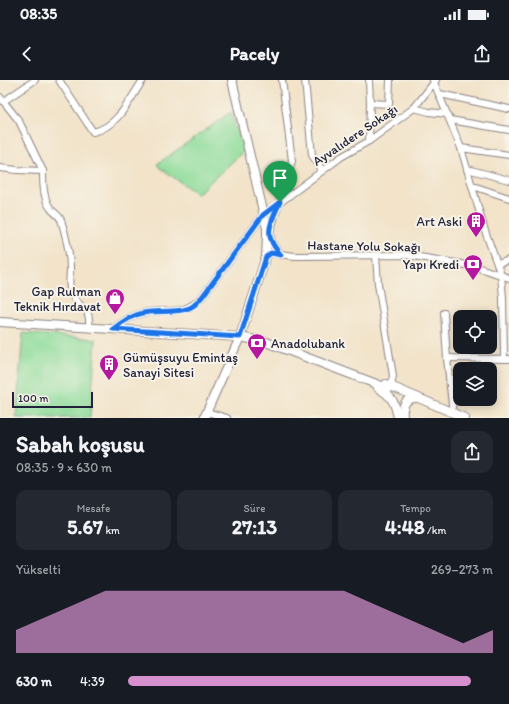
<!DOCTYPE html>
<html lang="tr">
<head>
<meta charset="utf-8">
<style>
  :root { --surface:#171b24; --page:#242831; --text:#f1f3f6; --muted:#9ea1a6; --accent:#d690ce }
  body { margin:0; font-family:Itim,sans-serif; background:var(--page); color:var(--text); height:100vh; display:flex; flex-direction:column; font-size:15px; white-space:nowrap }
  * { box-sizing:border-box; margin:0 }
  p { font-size:13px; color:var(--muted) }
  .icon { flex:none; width:22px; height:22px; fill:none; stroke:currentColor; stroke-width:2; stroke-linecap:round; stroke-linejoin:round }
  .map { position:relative; height:338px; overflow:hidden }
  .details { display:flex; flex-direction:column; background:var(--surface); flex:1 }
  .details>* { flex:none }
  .controls { position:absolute; left:453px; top:230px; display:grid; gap:8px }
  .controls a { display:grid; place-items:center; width:44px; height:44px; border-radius:8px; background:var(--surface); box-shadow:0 2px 10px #0003; font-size:20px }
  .scale { position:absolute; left:12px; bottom:10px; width:81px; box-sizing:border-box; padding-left:4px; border:2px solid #22223b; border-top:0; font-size:11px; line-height:14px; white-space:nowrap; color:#22223b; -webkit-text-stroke:3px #f7f3e8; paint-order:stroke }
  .pin { position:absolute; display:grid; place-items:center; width:34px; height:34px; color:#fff; margin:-41px -17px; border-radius:50% 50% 50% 0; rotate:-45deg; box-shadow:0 0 4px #0007 }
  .pin .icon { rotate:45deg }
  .round { display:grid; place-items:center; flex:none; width:42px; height:42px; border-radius:12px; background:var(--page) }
  .head { display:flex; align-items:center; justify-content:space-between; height:68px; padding:0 16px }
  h1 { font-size:22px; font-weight:800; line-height:30px }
  .figures { display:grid; grid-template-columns:repeat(3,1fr); gap:6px; height:68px; padding:4px 16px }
  .figures div { display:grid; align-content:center; border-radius:10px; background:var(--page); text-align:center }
  .figures b { font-size:20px; font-weight:800 }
  .figures small { font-size:11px; font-weight:400 }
  .figures p { font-size:11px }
  .chart { height:112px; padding:8px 16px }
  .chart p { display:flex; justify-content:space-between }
  .chart svg { width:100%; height:72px; margin-top:4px; fill:var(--accent); opacity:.7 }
  ul { padding:0 16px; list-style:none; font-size:13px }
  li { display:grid; grid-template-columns:64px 48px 1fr; align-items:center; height:30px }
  li i { height:10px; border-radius:5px; background:var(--accent) }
  .status { display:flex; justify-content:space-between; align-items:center; height:28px; padding:0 20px; background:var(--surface); direction:ltr }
  .status svg { height:11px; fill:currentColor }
  header { display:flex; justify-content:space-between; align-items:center; height:52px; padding:0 16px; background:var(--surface); font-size:18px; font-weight:800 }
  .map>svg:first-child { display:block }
</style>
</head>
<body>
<div class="status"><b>08:35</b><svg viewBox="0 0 49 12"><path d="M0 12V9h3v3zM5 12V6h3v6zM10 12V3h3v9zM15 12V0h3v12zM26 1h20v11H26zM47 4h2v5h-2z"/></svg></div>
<header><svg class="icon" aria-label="back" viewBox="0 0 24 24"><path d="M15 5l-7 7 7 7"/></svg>Pacely<svg class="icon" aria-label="share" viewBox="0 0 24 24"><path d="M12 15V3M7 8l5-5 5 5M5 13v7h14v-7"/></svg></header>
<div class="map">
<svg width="509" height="338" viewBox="0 0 509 338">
  <rect width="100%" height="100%" fill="#f7f3e8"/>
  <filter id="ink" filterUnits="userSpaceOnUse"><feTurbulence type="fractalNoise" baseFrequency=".025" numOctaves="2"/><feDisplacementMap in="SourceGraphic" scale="8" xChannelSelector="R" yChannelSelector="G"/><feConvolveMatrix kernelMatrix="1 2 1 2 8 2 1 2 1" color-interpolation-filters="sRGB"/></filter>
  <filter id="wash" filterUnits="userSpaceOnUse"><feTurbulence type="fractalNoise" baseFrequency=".012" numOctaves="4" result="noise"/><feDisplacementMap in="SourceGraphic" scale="16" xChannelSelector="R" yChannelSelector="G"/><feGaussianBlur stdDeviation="0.9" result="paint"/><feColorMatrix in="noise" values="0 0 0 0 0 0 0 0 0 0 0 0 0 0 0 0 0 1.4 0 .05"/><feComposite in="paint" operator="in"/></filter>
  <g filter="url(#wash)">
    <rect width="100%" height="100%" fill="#f2e3c9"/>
    <g fill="#8ddc9a" stroke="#587f6a">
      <polygon points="231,32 244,71 197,114 159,87 157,84"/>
      <polygon points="23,253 96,259 90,338 16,338"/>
    </g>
  </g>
  <g filter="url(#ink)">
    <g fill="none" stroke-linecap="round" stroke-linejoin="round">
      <g stroke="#8a8282" stroke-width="8">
        <g id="minor">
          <path d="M59,0L93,52C118,47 130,19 143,0"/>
          <polyline points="305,0 312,75 322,90"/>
          <polyline points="369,0 370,23 389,24 390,0"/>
          <polyline points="433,0 461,68 485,151 501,195 503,218 504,279"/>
          <polyline points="440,14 509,29"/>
          <path d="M0,17L19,41L43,91C43,103 43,119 51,129C55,134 61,136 62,143C66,157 70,173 70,188C70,196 68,205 71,212C77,231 91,221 89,248"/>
          <polyline points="4,21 35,0"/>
          <polyline points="414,28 429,32 447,34"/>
          <polyline points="450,40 509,50"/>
          <polyline points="369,61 370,23"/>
          <polyline points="461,68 509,75"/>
          <polyline points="0,88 17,90 43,91"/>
          <polyline points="467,89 509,100"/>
          <polyline points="473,106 509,118"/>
          <polyline points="281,175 272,163 270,152 292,81 282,0"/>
          <polyline points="376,176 378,204 393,296 391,306"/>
          <polyline points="266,177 271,173 295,176 407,175 456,183 483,189 509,198"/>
          <polyline points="497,184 509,180"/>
          <polyline points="444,233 447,278 453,334"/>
          <path d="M113,249C122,242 132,235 143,233C167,228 184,237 202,217L263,135L341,77L369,61L414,28L436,0"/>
          <polyline points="447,278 509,279"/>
          <polyline points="207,332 227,338"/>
        </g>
      </g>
      <g stroke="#8a8282" stroke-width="10">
        <g id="major">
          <polyline points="0,242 240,257 266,262 379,305 390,308 391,306"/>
          <polyline points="386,304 465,338"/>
          <path d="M378,308C392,316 395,322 398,338"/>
          <polyline points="204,338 240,257 266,177 267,157 267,148 232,0"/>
          <path d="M403,338C402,327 404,318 416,318"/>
        </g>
      </g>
      <use href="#minor" stroke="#fff" stroke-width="6"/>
      <use href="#major" stroke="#fff" stroke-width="8"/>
    </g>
  </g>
  <g fill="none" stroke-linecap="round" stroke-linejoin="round" filter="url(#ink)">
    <g stroke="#fff" stroke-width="8">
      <path id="route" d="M280,122C275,134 265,150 272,162C274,167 278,171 281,175L271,173L266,177L240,257L113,249C122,242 132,235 143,233C158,230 181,234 193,226C196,224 199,220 202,217L263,135Z"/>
    </g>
    <use href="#route" stroke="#1a73e8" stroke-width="5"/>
  </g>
  <defs>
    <g id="building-pin" transform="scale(1)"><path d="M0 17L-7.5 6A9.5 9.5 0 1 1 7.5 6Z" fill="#b5179e" stroke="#f7f3e8"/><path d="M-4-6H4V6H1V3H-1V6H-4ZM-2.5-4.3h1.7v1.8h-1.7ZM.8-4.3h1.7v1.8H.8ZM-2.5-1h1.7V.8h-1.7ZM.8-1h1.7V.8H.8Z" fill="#fff"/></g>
    <g id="bank-pin" transform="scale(1)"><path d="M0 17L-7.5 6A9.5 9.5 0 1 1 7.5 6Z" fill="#b5179e" stroke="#f7f3e8"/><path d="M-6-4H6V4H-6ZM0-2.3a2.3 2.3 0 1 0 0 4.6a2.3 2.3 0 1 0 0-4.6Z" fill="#fff"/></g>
    <g id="shop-pin" transform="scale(1)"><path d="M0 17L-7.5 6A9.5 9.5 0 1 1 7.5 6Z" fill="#b5179e" stroke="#f7f3e8"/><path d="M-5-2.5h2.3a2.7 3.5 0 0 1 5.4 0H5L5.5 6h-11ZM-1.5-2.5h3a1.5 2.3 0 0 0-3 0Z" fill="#fff"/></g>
  </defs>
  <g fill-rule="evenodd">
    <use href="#building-pin" x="476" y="141"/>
    <use href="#bank-pin" x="473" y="184"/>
    <use href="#shop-pin" x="115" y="218"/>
    <use href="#bank-pin" x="257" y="263"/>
    <use href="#building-pin" x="109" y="284"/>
  </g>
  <g text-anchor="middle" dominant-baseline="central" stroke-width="4" stroke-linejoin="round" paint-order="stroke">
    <g font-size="13" fill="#22223b" stroke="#f7f3e8">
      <text transform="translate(355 55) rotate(-34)">Ayvalıdere Sokağı</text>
      <text transform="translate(364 166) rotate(1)">Hastane Yolu Sokağı</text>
    </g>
    <g font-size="13" fill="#22223b" stroke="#f7f3e8" text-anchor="end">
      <text x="462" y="141">Art Aski</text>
      <text x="459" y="184">Yapı Kredi</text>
      <text x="101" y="211">Gap Rulman<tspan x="101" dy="15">Teknik Hırdavat</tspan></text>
      <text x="271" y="263" text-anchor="start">Anadolubank</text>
      <text x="123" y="277" text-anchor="start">Gümüşsuyu Emintaş<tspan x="123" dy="15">Sanayi Sitesi</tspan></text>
    </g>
  </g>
</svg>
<div class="controls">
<a><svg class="icon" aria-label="locate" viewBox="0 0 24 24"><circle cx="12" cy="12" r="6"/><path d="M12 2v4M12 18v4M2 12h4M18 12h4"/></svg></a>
<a><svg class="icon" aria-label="layers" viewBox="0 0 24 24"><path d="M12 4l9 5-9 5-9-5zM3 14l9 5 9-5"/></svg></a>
</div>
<div class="scale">100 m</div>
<div class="pin" style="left:280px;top:122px;background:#1e9e55"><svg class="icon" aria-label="arrive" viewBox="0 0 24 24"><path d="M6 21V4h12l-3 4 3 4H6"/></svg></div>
</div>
<section class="details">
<div class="head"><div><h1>Sabah koşusu</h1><p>08:35 · 9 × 630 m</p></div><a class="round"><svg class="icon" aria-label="share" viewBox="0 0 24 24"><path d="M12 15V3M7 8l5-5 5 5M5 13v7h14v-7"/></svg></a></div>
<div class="figures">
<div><p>Mesafe</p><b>5.67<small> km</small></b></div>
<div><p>Süre</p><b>27:13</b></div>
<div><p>Tempo</p><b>4:48<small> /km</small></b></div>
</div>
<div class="chart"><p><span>Yükselti</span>269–273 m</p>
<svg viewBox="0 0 160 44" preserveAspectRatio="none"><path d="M0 44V30L10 22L20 14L30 6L40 6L50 6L60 6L70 6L80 6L90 6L100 6L110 6L120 14L130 22L140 30L150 38L160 30V44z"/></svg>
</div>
<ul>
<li><b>630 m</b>4:39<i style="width:94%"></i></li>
</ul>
</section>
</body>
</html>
